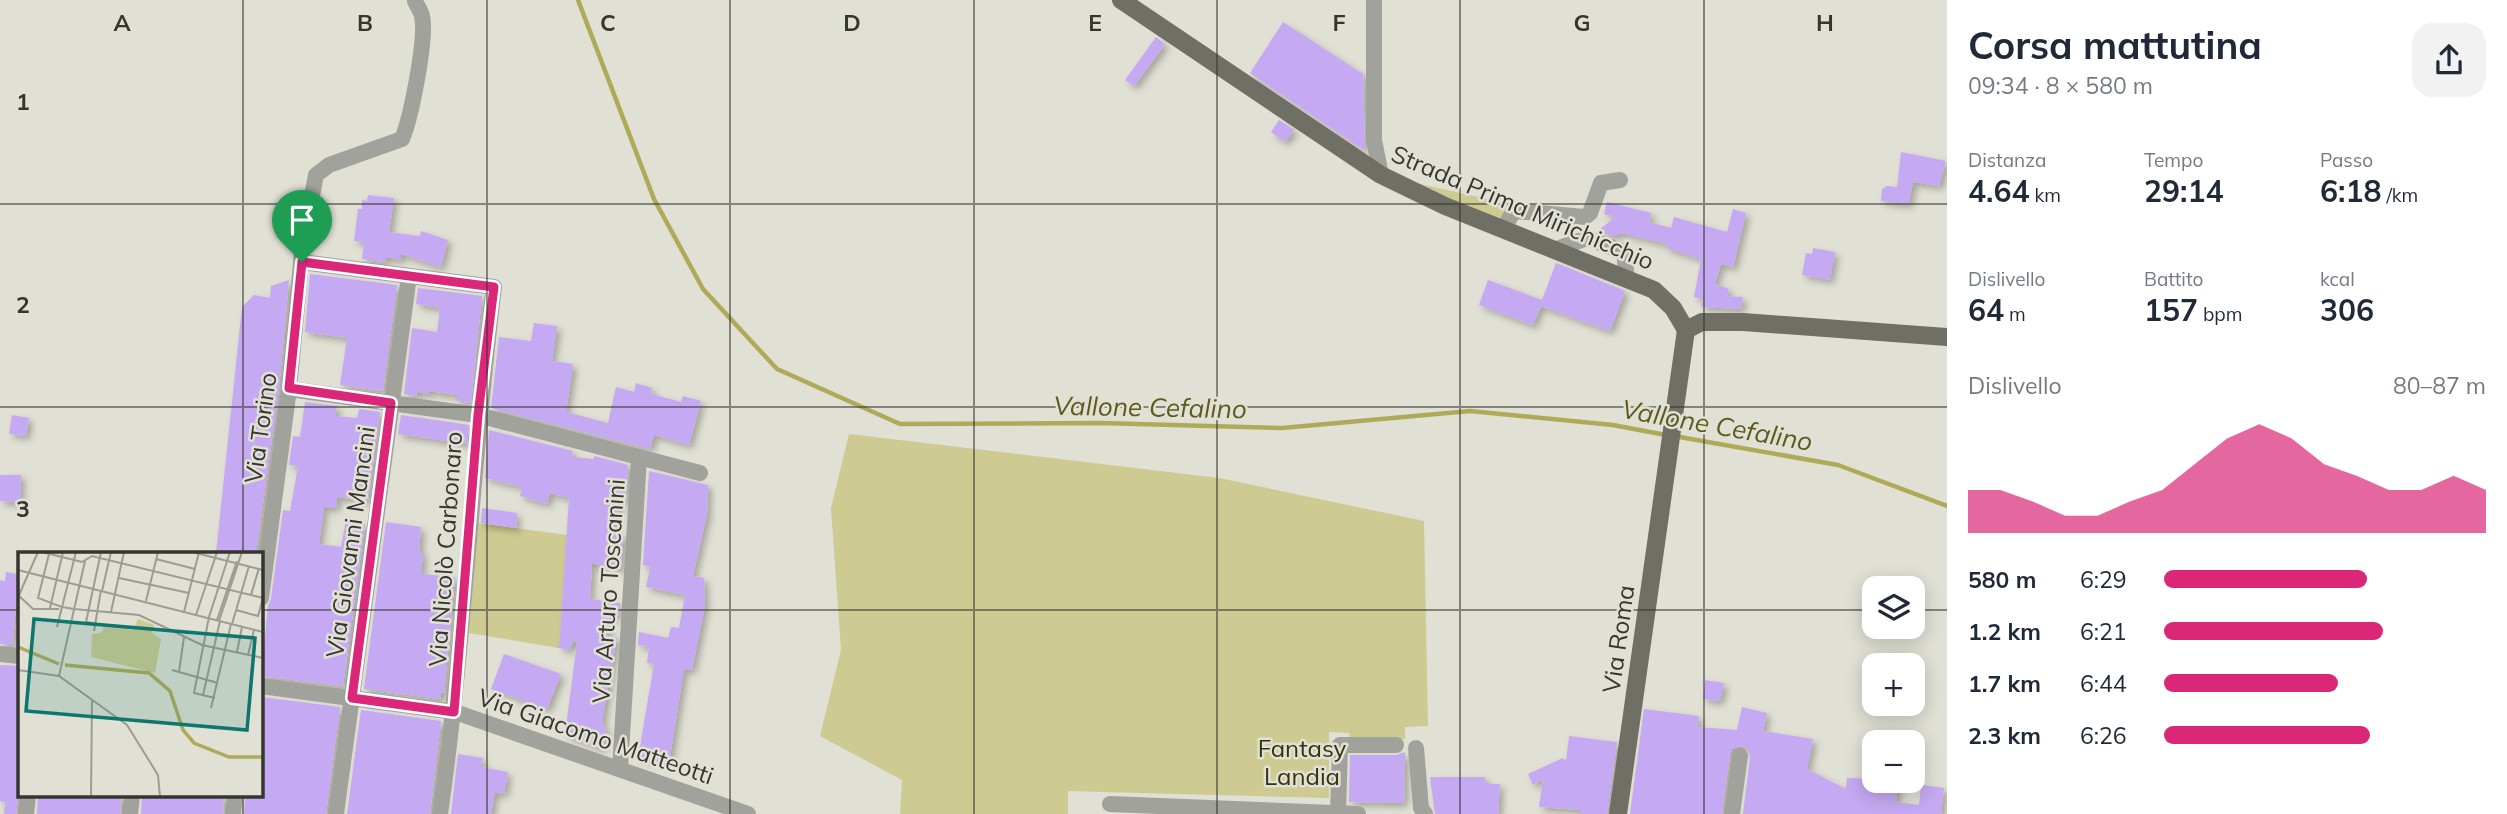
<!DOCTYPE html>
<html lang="it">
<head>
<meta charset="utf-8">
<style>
  :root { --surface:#fff; --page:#f2f2f3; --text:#1f2937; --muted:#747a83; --accent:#db2777 }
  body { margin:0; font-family:Mulish,sans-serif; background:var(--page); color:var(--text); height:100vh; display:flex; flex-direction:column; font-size:26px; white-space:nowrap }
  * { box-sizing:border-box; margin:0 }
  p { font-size:23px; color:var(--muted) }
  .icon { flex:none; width:38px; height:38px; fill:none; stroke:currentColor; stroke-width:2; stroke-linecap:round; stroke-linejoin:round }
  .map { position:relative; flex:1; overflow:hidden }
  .details { display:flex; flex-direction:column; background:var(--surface); width:560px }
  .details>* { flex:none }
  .tools { position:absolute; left:1862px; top:576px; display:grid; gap:14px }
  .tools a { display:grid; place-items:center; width:63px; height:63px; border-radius:14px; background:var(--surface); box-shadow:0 4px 18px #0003; font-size:35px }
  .pin { position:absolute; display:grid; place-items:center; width:60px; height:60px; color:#fff; margin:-72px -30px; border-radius:50% 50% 50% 0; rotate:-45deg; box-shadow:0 0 7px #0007 }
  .pin .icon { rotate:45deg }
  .round { display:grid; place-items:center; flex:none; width:74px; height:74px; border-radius:21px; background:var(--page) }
  .head { display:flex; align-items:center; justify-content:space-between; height:119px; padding:0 21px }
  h1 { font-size:38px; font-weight:700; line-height:52px }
  .metrics { display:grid; grid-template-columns:repeat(3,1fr); gap:10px; height:119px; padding:7px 21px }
  .metrics div { display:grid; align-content:center }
  .metrics b { font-size:30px; font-weight:700 }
  .metrics small { font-size:19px; font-weight:400 }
  .metrics p { font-size:19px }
  .chart { height:196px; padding:14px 21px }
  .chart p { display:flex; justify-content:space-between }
  .chart svg { width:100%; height:126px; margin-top:7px; fill:var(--accent); opacity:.7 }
  ul { padding:0 21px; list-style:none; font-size:23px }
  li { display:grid; grid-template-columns:112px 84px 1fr; align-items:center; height:52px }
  li i { height:18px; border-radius:9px; background:var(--accent) }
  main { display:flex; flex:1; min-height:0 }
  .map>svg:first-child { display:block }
</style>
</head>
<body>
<main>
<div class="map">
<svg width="1947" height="814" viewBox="0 0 1947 814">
  <defs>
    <filter id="shadow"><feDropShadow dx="4" dy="4" stdDeviation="3.5" flood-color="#0004"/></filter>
  </defs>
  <rect width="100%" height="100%" fill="#e0e0d4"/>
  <g fill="#cdca92">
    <polygon points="1420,184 1519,206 1501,219 1430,192"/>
    <polygon points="849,434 1219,478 1424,521 1428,726 1405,727 1405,739 1350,739 1349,733 1329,732 1329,798 1068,791 1068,814 900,814 902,780 820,736 841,650 831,508"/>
    <polygon points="478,523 567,535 559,648 469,633"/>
  </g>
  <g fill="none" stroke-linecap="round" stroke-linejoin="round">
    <g stroke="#afaa57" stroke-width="4.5">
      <polyline points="578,0 654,199 703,289 777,369 900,424 1100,423 1282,428 1470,411 1613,425 1666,435"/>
      <polyline points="1674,436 1838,465 1947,506"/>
    </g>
  </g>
  <g fill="#c5a9f2" filter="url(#shadow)">
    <polygon points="1283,22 1363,74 1365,151 1250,73"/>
    <polygon points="1156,37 1165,44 1134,86 1125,80"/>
    <polygon points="1279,120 1294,130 1285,142 1271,132"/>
    <polygon points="1901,152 1946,161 1939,186 1913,182 1909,204 1881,201 1882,189 1887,186 1897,187"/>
    <polygon points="368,195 394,198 389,232 420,236 421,231 448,240 441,267 401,254 401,260 386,257 385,262 362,259 364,242 354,241 358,209 362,209 362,200 367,201"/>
    <polygon points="1607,202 1651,213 1649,222 1671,228 1674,217 1727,232 1733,209 1746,213 1733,267 1721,264 1715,284 1729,289 1727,296 1743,297 1741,309 1701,307 1703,299 1694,297 1701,259 1666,248 1667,244 1622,233 1612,236 1598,231 1615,217 1604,214"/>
    <polygon points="1813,248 1835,252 1830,280 1802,275 1806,253 1812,254"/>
    <polygon points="1556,263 1625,291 1610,331 1541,306 1533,325 1479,305 1488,280 1542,300"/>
    <polygon points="310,274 397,285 383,391 340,385 347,338 305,332"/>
    <polygon points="289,280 279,388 256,553 216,553 242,307 254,295 270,298 271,286"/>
    <polygon points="418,288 482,296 471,403 457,401 457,395 429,391 429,394 417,392 416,396 404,394 412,328 437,332 440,308 416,304"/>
    <polygon points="534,323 557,326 552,361 573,364 566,412 608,423 616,387 634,392 636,383 652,388 651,394 681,402 683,396 701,401 689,445 654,435 650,449 491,408 499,337 531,341"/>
    <polygon points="305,402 337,406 335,416 357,418 359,409 380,412 368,501 337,497 336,508 324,507 319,544 341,547 346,520 365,524 343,686 261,676 268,606 271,599 283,510 290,511 298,466 289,465 293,436 300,437"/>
    <polygon points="12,415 29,418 26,436 9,434"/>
    <polygon points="401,415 469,425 467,444 398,434"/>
    <polygon points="489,430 573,451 572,457 594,459 594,456 628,465 626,500 622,499 613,532 624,536 620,570 592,563 590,599 620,603 619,616 611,615 607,636 617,637 602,721 606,731 603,749 565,735 577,642 573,641 570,650 559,648 569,498 550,493 547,504 520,496 522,487 485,478"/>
    <polygon points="649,471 708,485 707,514 693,576 704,578 705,606 692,670 684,669 669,763 638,758 654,664 647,663 649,647 638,645 639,632 668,638 671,627 679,628 685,595 646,587 650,567 643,565"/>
    <polygon points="0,475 21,475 20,502 0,501"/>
    <polygon points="482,508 517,513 516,528 481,523"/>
    <polygon points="386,522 421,527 419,552 423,552 421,574 455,577 444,693 441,693 440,699 364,689"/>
    <polygon points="6,572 18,574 13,645 0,644 0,580 5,581"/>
    <polygon points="504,654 561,674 547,709 491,689"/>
    <polygon points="0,665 19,666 19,789 16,814 4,814 5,802 0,801"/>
    <polygon points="1705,680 1724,683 1720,701 1703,699"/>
    <polygon points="261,697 340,707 326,814 244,814 245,795 261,795"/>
    <polygon points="1742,707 1767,713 1763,731 1813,739 1807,769 1846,789 1847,778 1898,780 1896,802 1919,805 1921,785 1944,788 1941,814 1743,814 1750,757 1747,748 1741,746 1732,749 1730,755 1722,814 1630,814 1644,709 1699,716 1697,727 1737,730"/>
    <polygon points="361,710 441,721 430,814 347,814"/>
    <polygon points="1569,736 1617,742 1607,814 1581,814 1581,810 1539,807 1543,779 1533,785 1528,774 1563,758 1566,761"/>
    <polygon points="1405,752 1404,803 1349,802 1350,755 1396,755"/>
    <polygon points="458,754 483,758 481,767 508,772 504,794 495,792 491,814 451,814"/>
    <polygon points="1430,777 1485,777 1486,784 1500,784 1498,814 1435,814"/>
    <polygon points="38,795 121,795 120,814 37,814"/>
    <polygon points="142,795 224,795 223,814 141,814"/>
  </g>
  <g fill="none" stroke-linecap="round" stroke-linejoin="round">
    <g stroke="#a2a29d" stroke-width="16">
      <polyline points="1374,0 1374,140 1381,175"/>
      <polyline points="1503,229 1514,211 1585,217 1590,213 1601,183 1620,180"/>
      <polyline points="1554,250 1587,238 1624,252 1627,279"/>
      <path d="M302,262L494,287C472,463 465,639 440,814"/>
      <polyline points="289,389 478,415 700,473"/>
      <path d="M261,598L289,389L303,242L316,175L329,165L402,139C411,118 427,38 422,16C421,11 417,6 415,1"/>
      <polyline points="0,654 19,656"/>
      <polyline points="261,686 455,712 748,814"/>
      <polyline points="1416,748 1421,808 1425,814"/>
      <polyline points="620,769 639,457"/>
      <polyline points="1110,804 1358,814"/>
      <polyline points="26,814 28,795"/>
      <polyline points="130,814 132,795"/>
      <polyline points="233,814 235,795"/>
      <polyline points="336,814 409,276"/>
      <polyline points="1338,814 1340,745 1396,745"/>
      <polyline points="1732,814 1740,756"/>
    </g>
    <g stroke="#6f6f66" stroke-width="18">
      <polyline points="1121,0 1381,175 1445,206 1654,290 1673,308 1686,330"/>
      <polyline points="1686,330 1702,322 1743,322 1947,337"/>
      <polyline points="1618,814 1686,330"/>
    </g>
  </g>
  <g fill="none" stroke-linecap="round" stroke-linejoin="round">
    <g stroke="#fff" stroke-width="14">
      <polygon id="route" points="302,262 494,287 478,415 454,712 352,698 391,403 289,388"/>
    </g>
    <use href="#route" stroke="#db2777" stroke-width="9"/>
  </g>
  <path fill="none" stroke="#363631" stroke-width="2" stroke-opacity="0.55" d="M243,0V553M487,0V814M730,0V814M974,0V814M1217,0V814M1460,0V814M1704,0V814M0,204H1947M0,407H1947M0,610H19M261,610H1874M1913,610H1947M243,795V814"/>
  <g text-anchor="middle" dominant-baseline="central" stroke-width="5" stroke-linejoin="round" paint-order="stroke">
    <g font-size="24" fill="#363631" stroke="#e0e0d4">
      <text transform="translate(1523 207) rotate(23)">Strada Prima Mirichicchio</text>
      <text transform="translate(260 428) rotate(-82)">Via Torino</text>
      <text transform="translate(350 542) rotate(-82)">Via Giovanni Mancini</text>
      <text transform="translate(445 549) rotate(-86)">Via Nicolò Carbonaro</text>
      <text transform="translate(608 591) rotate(-86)">Via Arturo Toscanini</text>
      <text transform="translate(1618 639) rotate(-82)">Via Roma</text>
      <text transform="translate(596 736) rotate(19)">Via Giacomo Matteotti</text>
    </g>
    <g font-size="24" fill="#363410" stroke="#e0e0d4">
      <text x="1302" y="748">Fantasy<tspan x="1302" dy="28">Landia</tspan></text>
    </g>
    <g font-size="26" font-style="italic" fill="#5e5a1d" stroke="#e0e0d4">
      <text transform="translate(1150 407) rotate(1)">Vallone Cefalino</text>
      <text transform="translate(1717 425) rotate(10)">Vallone Cefalino</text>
    </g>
  </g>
  <g transform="translate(18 552)">
    <rect width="245" height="245" fill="#e0e0d4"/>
    <path d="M120,67L136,73L134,81L143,87L137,121L73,105L74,82L83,81L86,75L115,78Z" fill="#cdca92"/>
    <path fill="none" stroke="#afaa57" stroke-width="3.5" d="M0,95L41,112M47,113L131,121L152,139L165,178L176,191L211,205H245"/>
    <path fill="none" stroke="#9c9c93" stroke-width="2" d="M24,0L64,10L74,4L245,46M174,0L245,18M31,2L20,46L44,55L39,75M138,7L177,17M0,18L245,80M101,26L171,41M84,39L93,0M0,43L15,57H41M1,43L20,0M233,43L241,16M128,49L140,0M32,56L45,0M56,57L121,63L184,93L245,106M56,57L44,55L58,0M218,58L240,64L245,46M93,60L106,0M166,60L181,0M178,63L199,0M199,68L219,9M201,69L224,0M75,71L68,70L83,0M75,72L111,76M214,72L231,14M76,79L83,38M219,100L224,75M230,103L236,78M0,118L41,124M154,118L200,131M161,120L166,85M41,124L109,173L140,223L142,245M41,124L67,9M185,143L202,69M197,146L176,141L191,65L212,0M193,156L213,72M73,245L74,147"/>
    <path fill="#0f766e" fill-opacity="0.15" stroke="#0f766e" stroke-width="3.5" d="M16,67L237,86L229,178L8,159Z"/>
    <rect width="245" height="245" fill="none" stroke="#363631" stroke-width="3.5"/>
  </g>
  <g font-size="23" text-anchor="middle" font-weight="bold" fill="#363631" stroke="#e0e0d4" stroke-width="5" stroke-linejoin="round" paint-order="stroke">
    <text x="122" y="31">A</text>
    <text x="365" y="31">B</text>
    <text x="608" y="31">C</text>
    <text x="852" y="31">D</text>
    <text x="1095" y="31">E</text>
    <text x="1339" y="31">F</text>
    <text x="1582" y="31">G</text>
    <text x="1825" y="31">H</text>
    <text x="23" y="110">1</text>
    <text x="23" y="313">2</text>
    <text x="23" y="517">3</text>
  </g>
</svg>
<div class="tools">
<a><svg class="icon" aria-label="layers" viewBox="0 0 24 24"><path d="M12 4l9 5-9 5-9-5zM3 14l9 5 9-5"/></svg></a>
<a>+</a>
<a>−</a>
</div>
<div class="pin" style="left:302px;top:262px;background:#1e9e55"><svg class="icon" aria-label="arrive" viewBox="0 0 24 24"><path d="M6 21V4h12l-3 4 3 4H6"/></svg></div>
</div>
<section class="details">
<div class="head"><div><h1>Corsa mattutina</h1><p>09:34 · 8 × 580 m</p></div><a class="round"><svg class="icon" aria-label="share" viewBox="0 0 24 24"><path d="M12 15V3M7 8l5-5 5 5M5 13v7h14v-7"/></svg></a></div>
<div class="metrics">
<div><p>Distanza</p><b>4.64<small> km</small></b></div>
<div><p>Tempo</p><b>29:14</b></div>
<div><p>Passo</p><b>6:18<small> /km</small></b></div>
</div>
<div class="metrics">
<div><p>Dislivello</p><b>64<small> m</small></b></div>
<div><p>Battito</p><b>157<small> bpm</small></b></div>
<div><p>kcal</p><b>306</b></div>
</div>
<div class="chart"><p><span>Dislivello</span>80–87 m</p>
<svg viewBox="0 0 160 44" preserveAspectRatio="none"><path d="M0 44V29L10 29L20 33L30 38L40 38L50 33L60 29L70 20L80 11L90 6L100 11L110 20L120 24L130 29L140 29L150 24L160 29V44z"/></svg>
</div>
<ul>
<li><b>580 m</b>6:29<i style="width:63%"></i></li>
<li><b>1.2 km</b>6:21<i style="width:68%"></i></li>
<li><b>1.7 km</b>6:44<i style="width:54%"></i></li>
<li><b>2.3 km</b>6:26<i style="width:64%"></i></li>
</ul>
</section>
</main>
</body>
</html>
